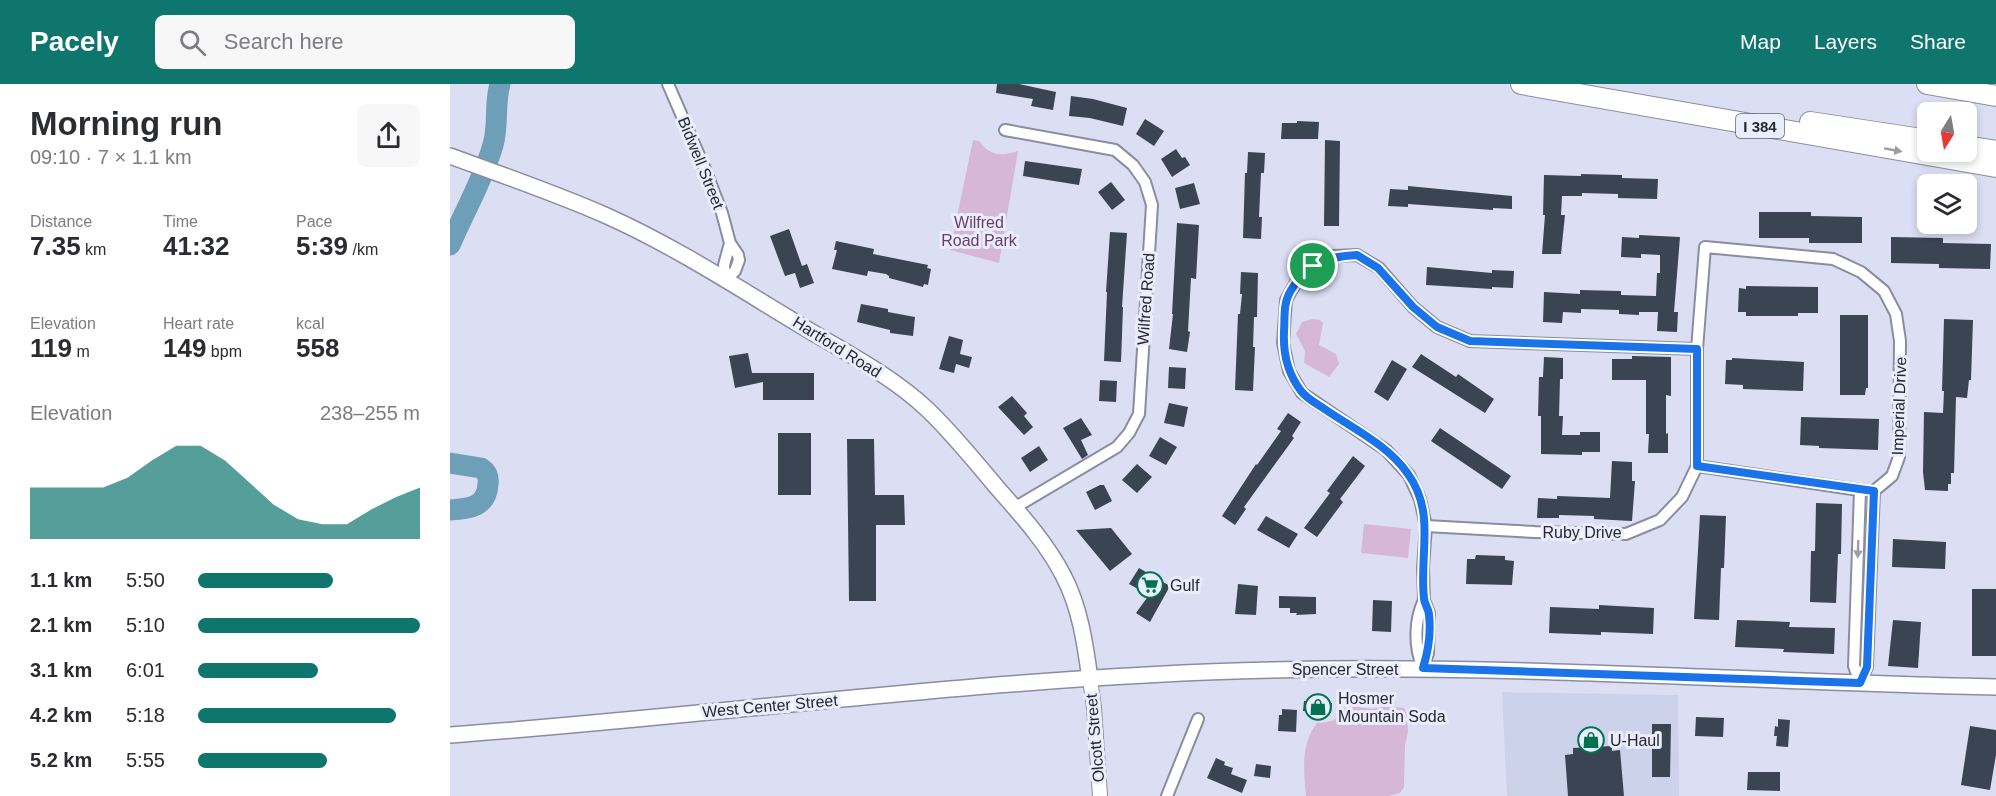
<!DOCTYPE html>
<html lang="en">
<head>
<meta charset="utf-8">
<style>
  :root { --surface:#fff; --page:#f7f7f7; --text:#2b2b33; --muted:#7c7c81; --accent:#0f766e }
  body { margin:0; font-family:Arial,sans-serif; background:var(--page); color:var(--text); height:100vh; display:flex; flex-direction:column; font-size:22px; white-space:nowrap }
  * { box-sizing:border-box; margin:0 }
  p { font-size:20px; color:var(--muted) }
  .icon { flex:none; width:33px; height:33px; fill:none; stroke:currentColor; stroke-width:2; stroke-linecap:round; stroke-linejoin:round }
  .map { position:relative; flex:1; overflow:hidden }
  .details { display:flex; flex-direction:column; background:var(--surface); width:450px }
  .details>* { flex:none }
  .needle { width:39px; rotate:191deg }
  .controls { position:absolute; left:1467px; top:18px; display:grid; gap:12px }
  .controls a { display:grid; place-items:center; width:60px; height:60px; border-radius:9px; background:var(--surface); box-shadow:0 3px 9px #0003; font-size:30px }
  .pin { position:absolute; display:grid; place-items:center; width:51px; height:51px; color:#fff; margin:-26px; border:3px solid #fff; border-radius:50%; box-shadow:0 2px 6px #0007 }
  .round { display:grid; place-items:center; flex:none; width:63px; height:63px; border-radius:9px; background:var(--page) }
  .headline { display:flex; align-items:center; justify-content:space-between; height:102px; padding:0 30px }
  h1 { font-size:33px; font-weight:800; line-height:45px }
  .metrics { display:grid; grid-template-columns:repeat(3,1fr); gap:9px; height:102px; padding:6px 30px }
  .metrics div { display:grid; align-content:center }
  .metrics b { font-size:26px; font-weight:800 }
  .metrics small { font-size:16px; font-weight:400 }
  .metrics p { font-size:16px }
  .chart { height:168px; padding:12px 30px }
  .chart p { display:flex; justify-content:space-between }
  .chart svg { width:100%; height:108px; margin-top:6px; fill:var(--accent); opacity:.7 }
  ul { padding:0 30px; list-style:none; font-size:20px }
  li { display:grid; grid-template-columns:96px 72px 1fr; align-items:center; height:45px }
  li i { height:15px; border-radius:8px; background:var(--accent) }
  header { display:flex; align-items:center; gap:36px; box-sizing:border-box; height:84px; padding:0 30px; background:var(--accent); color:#fff }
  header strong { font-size:28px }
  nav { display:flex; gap:33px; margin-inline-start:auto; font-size:21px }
  .search { width:420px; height:54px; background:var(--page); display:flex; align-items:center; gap:15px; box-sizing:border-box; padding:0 21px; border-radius:9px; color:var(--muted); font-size:22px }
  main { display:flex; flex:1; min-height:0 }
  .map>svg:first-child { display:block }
</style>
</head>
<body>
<header>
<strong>Pacely</strong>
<div class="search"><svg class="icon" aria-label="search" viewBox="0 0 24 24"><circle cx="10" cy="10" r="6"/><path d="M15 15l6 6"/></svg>Search here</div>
<nav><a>Map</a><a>Layers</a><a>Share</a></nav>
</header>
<main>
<section class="details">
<div class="headline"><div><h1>Morning run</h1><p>09:10 · 7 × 1.1 km</p></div><a class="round"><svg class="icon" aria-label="share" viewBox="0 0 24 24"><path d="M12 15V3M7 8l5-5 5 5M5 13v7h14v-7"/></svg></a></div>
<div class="metrics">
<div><p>Distance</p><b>7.35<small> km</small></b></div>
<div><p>Time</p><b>41:32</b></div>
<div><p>Pace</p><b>5:39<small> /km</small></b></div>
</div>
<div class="metrics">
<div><p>Elevation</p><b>119<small> m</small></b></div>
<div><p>Heart rate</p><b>149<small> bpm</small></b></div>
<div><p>kcal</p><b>558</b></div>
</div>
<div class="chart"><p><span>Elevation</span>238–255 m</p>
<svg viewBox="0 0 160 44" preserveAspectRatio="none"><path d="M0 44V23L10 23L20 23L30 23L40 19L50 12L60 6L70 6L80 12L90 21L100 30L110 36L120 38L130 38L140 32L150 27L160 23V44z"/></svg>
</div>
<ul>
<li><b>1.1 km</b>5:50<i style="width:61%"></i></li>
<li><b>2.1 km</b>5:10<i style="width:100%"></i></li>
<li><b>3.1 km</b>6:01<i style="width:54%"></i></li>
<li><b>4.2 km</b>5:18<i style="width:89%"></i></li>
<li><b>5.2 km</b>5:55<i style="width:58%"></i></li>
</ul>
</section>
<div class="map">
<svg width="1546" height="712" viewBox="0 0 1546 712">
  <rect width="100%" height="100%" fill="#dcdff3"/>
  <polygon fill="#cdd2eb" points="1052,608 1228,611 1229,712 1057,712"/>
  <g fill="#d7b7d8">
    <path d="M523,56L529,57C539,71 552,73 568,67L549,179L500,166Z"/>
    <polygon points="862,235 870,236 873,239 869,261 886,270 889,280 879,293 854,279 855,267 846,250 852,238"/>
    <polygon points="914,440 961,445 958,474 911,469"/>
    <path d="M899,622L923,625L938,622L954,624L957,631L958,647L955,662L954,703L950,709L939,712H856C854,687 850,661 867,639C879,638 887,638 892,626Z"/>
  </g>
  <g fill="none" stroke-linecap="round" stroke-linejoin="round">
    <g stroke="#6e9fb8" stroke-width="21">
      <path d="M0,161C14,128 33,96 43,61C49,41 44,20 50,0"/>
      <path d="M0,379L31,384C37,388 39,393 38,400C37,423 19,425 0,426"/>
    </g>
  </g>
  <g fill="#3a4452">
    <polygon points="547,0 569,0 606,8 603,26 581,22 583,15 546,9"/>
    <polygon points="621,12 643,15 677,24 673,42 640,34 619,32"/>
    <polygon points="695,35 714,47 704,62 686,50"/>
    <polygon points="847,37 869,38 868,55 831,55 832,39 847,39"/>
    <polygon points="875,56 890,57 889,142 874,142"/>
    <polygon points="726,65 732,74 735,73 740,81 722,93 711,75"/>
    <polygon points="798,68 815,69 814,89 811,89 809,133 812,133 811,155 793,154 795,89 797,89"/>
    <polygon points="575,77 632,85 629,101 573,92"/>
    <polygon points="1131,90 1172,91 1172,94 1208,95 1207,115 1168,114 1168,110 1132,109 1132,112 1112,112 1111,131 1115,131 1111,170 1092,170 1095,131 1093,131 1094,91 1131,92"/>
    <polygon points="661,98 675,116 662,126 648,108"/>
    <polygon points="744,99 750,120 730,125 725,104"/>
    <polygon points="958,102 1062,112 1062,125 1043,124 1043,126 958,120 958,123 938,122 940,105 958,106"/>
    <polygon points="1309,128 1361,128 1361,132 1412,133 1412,159 1359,159 1359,154 1309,154"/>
    <polygon points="727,139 749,141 746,195 741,194 738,247 740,248 737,268 719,265 723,230 722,230"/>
    <polygon points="339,145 352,182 357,180 364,199 350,204 345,189 335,192 320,152"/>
    <polygon points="660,148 677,149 672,223 673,223 671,278 654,277 657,208 656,208"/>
    <polygon points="1189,151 1230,153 1224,228 1228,228 1227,248 1207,247 1208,228 1189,228 1189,231 1169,230 1169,226 1131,225 1131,229 1113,228 1112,239 1093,238 1094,208 1130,210 1130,206 1171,207 1171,211 1206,212 1207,189 1210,189 1210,171 1191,170 1191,174 1171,173 1172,153 1189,154"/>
    <polygon points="1441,153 1493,154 1493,159 1541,160 1540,185 1489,184 1489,180 1441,179"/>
    <polygon points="386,157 424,165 423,170 478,181 477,184 481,185 478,201 474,200 473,203 462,200 439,194 439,192 436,190 418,187 417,192 382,185 387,166 384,166"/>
    <polygon points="977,183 1042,189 1042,186 1064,187 1063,204 1042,203 1042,205 976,201"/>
    <polygon points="791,188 808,189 807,233 804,233 803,263 805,263 803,307 785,306 788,230 790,230 792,210 790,210"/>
    <polygon points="1296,202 1368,203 1368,229 1348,229 1348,232 1296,232 1296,228 1288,228 1289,204 1296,205"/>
    <polygon points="411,220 438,225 438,228 465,233 463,252 440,249 440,246 407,238"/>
    <polygon points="1390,231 1418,231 1418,304 1416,304 1415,311 1390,311"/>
    <polygon points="1494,235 1523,236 1521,296 1519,296 1517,314 1506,313 1504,389 1501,389 1501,400 1498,400 1498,407 1475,406 1473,388 1474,328 1493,329 1494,307 1492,307"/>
    <polygon points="499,252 513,256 510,270 522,273 519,284 506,280 504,289 489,285"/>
    <polygon points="298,269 302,289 364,289 364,316 313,316 313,298 285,304 279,272"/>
    <polygon points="971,270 1006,293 1008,290 1044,315 1035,329 962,283"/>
    <polygon points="1182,272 1221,273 1221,312 1216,311 1216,350 1218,349 1218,369 1198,369 1199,350 1196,350 1196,296 1162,296 1162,275 1182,275"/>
    <polygon points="1094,273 1113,274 1113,295 1110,295 1109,332 1113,332 1112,351 1130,351 1130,348 1150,348 1150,368 1132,368 1132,371 1091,370 1091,332 1088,332 1089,293 1093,293"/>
    <polygon points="1282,274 1354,278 1353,307 1293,305 1293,301 1275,300 1276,276 1282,276"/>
    <polygon points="942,276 957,285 938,317 924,308"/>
    <polygon points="719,283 736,284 735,305 718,304"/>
    <polygon points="650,296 667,297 666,318 649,317"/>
    <polygon points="562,312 577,329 574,332 583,343 574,351 548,323"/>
    <polygon points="719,319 738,323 734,343 714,339"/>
    <polygon points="838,329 851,338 842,352 844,354 794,423 796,425 785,441 772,432 806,380 807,381 831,347 827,345"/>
    <polygon points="1351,333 1429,335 1428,366 1369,364 1369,362 1350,361"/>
    <polygon points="631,334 642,351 631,356 638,371 632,375 613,344"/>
    <polygon points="990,344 1061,392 1052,405 981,357"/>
    <rect x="328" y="349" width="33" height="62"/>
    <polygon points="710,353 727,363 716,381 699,372"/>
    <polygon points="397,355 424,355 425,411 454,411 455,441 426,441 426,517 399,517"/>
    <polygon points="589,362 598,376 580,388 571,374"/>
    <polygon points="903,372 915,382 890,415 893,418 867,453 854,444 880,409 877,407"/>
    <polygon points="1162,377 1182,378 1182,397 1185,397 1182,437 1144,435 1144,432 1109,431 1109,434 1087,434 1088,414 1107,415 1107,412 1160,414"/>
    <polygon points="687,380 702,393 687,409 672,396"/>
    <polygon points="650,401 654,401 662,417 645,426 636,408"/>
    <polygon points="1366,419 1392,420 1391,470 1388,470 1386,519 1360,518 1361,467 1365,467"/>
    <polygon points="1250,431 1276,432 1274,484 1271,484 1269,536 1244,535"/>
    <polygon points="816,432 848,450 839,464 807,446"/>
    <polygon points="661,444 682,470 660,487 626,446"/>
    <polygon points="1443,455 1496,458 1495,485 1442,483"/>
    <polygon points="1026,471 1055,472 1055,476 1064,477 1062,501 1016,500 1017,475 1025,475"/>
    <polygon points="689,484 720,502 700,538 686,529 699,511 679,500"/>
    <polygon points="788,500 808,502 806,531 785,530"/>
    <rect x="1522" y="505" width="24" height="67"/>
    <polygon points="829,512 866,513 866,530 846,531 847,529 840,529 840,524 829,524"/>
    <polygon points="923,516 942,517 941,548 922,547"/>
    <polygon points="1149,521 1204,524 1203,550 1151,548 1151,551 1099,549 1100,523 1149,525"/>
    <polygon points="1287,536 1340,538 1339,543 1385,544 1384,570 1333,568 1334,565 1285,563"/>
    <polygon points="1443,536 1471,538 1468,584 1438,582"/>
    <polygon points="854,617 882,619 881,629 853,627"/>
    <polygon points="832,625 847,626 846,648 828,647 829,631 832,631"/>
    <polygon points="1246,633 1274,634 1273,653 1245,652"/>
    <polygon points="1328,635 1340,636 1338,663 1326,662 1327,652 1324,652 1325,642 1328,643"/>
    <polygon points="1202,640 1221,640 1220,693 1202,693"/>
    <polygon points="1520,642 1546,646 1546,671 1540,706 1511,701"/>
    <polygon points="1162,662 1162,667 1170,666 1174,712 1118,712 1115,671 1123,670 1123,664"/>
    <polygon points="766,674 775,678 774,681 783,684 781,690 797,696 792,709 757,694"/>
    <polygon points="806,680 821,682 820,694 804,692"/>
    <polygon points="1298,688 1330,688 1330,707 1297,706"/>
  </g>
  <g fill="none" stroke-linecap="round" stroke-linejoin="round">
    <g stroke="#8a8d9f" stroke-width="14">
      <g id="minor">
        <polyline points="218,0 255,85 272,129 280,159 288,171 289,176 285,187 275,196 274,181 280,159"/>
        <polyline points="555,46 665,66 683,81 695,98 702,121 689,330 679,349 667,363 564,424"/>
        <polyline points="1247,382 1416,407"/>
        <polyline points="976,442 1085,448 1176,450 1210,436 1232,413 1247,382 1247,265 1255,163 1383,175 1411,188 1434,207 1446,230 1450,257 1449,373 1442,392 1424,407 1417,583 1410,599"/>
        <polyline points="973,584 978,569 979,529 974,516 973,484 976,442 970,415 959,391 936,366 852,309 839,287 833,259 836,216 848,195 863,182 883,172 907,171 929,184 963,223 987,243 1020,257 1247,265"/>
        <path d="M973,584C964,563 964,537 974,516"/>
        <polyline points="1410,599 1404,582 1410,406"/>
        <polyline points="717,712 748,635"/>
      </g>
    </g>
    <g stroke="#8a8d9f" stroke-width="16">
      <polyline id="tertiary" points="640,595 644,624 650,712"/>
    </g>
    <g stroke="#8a8d9f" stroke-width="18">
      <g id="secondary">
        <path d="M0,72C52,91 105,109 157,132C224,162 287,203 350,241C393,267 441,291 478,326C504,351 527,380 550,407C573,433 597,460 613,491C630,523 635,559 640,595"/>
        <path d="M0,651C274,631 547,592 822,586C1064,580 1305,598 1546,603"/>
      </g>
    </g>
    <g stroke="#8a8d9f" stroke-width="22">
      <g id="motorway">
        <polyline points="1071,0 1546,83"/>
        <polyline points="1477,0 1546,12"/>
        <polyline points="1360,38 1478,56"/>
        <polyline points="1516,62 1546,67"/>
      </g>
    </g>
    <use href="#minor" stroke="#fff" stroke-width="10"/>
    <use href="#tertiary" stroke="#fff" stroke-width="14"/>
    <use href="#secondary" stroke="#fff" stroke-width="15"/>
    <use href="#motorway" stroke="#fff" stroke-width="20"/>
  </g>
  <defs><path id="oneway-solid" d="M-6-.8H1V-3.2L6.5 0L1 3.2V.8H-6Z" transform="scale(1.5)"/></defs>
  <g fill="#9e9ea2">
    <use href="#oneway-solid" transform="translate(1443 66) rotate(10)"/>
    <use href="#oneway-solid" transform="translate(1408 465) rotate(92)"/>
  </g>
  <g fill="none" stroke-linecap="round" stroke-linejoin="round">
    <g stroke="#fff" stroke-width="12">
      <path id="route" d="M907,171L928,184L963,223L987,243L1020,257L1247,265V382L1424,407L1417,583L1410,599L973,584C978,568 981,548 979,531C979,525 974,520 974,514C969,471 986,429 958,390C939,362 904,345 876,326C869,321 857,315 851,307C838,290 833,269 834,248C835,234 833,220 840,208C857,178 875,173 907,171Z"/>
    </g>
    <use href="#route" stroke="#1a73e8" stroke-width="8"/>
  </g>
  <defs>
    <g id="supermarket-ring" transform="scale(1.35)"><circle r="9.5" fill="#eaedfc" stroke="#00724d" stroke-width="1.5"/><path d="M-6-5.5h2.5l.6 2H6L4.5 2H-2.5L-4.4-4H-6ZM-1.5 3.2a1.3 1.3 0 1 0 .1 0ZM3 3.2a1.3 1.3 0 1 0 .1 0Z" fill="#00724d"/></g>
    <g id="shop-ring" transform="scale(1.35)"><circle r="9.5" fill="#eaedfc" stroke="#00724d" stroke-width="1.5"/><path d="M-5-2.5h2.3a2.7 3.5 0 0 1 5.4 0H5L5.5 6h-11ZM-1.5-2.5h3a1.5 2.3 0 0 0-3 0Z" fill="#00724d"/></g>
  </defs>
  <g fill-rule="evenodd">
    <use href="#supermarket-ring" x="700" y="501"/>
    <use href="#shop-ring" x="868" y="623"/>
    <use href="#shop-ring" x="1141" y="656"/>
  </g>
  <g text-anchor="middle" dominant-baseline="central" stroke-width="6" stroke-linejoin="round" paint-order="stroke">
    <rect fill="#eaedfc" stroke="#62636d" stroke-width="1.5" x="1286" y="30" width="48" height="24" rx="4.5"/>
    <g font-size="15" font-weight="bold" fill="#272830">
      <text x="1310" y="42">I 384</text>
    </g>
    <g font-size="16" fill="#272830" stroke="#eaedfc">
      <text transform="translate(251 79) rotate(68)">Bidwell Street</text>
      <text transform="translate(696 215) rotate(-86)">Wilfred Road</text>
      <text transform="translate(387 263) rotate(32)">Hartford Road</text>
      <text transform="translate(1449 322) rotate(-88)">Imperial Drive</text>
      <text x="1132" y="448">Ruby Drive</text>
      <text x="895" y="585">Spencer Street</text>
      <text transform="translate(320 622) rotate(-5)">West Center Street</text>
      <text transform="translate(645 654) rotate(-95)">Olcott Street</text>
    </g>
    <g font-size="16" fill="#6b3d6d" stroke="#eaedfc">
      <text x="529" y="138">Wilfred<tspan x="529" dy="18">Road Park</tspan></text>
    </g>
    <g font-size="16" fill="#272830" stroke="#eaedfc" text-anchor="start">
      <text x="720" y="501">Gulf</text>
      <text x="888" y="614">Hosmer<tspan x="888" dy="18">Mountain Soda</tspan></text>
      <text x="1160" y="656">U-Haul</text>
    </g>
  </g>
</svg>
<div class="controls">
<a><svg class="needle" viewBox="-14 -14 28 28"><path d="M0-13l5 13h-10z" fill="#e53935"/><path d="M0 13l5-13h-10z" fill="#7c7c81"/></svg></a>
<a><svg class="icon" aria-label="layers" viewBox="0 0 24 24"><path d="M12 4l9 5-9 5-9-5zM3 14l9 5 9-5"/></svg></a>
</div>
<div class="pin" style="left:863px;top:182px;background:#1e9e55"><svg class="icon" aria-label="arrive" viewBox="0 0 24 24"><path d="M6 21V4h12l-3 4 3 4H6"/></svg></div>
</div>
</main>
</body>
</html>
